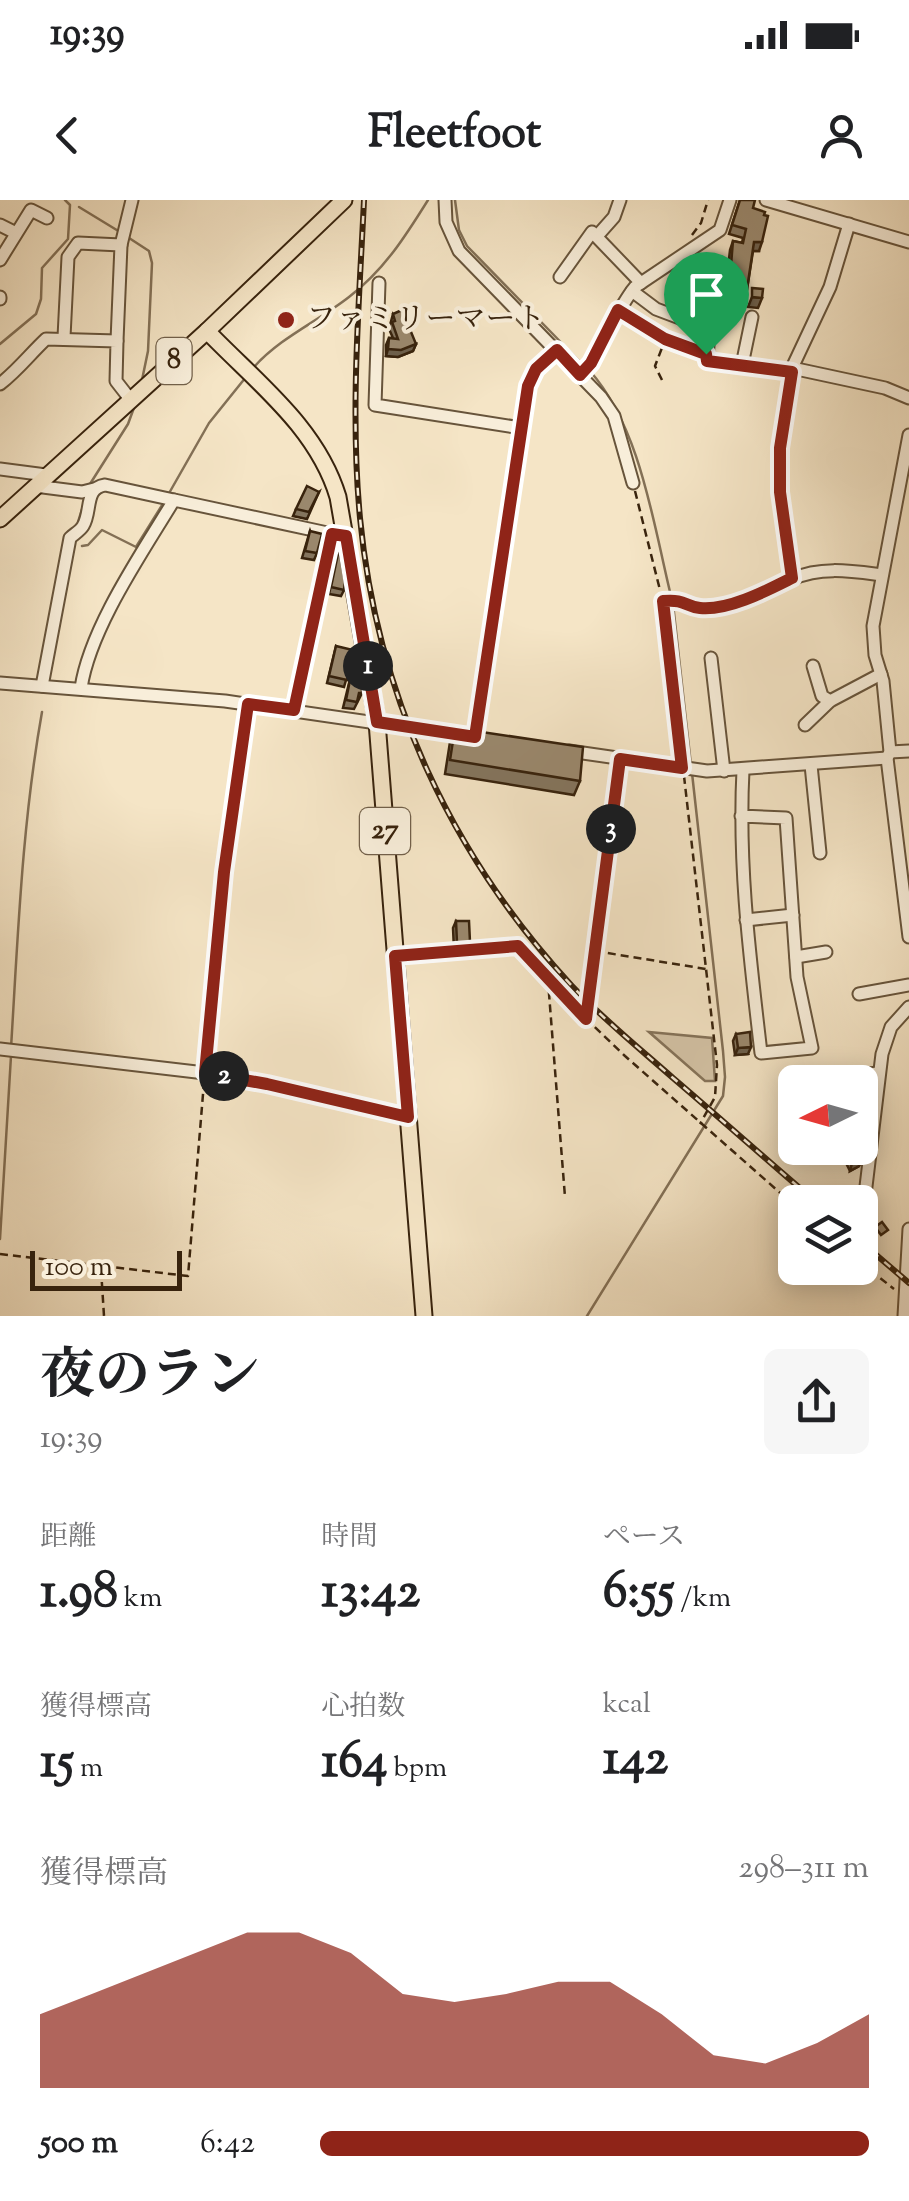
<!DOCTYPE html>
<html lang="ja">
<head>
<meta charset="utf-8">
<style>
  :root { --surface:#fff; --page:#f6f6f6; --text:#202124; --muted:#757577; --accent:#8f2418 }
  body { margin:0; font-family:"Sorts Mill Goudy","Noto Serif JP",serif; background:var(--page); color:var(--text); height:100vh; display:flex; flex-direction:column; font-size:38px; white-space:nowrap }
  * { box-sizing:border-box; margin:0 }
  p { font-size:32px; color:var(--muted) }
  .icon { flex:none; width:55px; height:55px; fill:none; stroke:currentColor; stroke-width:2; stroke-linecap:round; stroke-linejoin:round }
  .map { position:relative; height:1116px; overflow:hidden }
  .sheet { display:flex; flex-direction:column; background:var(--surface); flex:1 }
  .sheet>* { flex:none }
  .needle { width:65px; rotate:265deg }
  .fabs { position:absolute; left:778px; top:865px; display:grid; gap:20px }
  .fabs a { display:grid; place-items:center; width:100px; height:100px; border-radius:15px; background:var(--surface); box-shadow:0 5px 25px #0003; font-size:50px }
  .scale { position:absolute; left:30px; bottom:25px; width:152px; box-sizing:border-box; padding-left:10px; border:5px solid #38230d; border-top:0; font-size:28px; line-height:35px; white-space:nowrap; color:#38230d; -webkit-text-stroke:8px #f8eeda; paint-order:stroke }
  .pin { position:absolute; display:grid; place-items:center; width:85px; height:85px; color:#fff; margin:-102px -42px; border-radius:50% 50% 50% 0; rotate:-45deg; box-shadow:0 0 10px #0007 }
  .pin .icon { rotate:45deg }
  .km { position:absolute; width:50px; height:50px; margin:-25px; border-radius:50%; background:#222; color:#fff; font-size:28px; line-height:50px; text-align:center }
  .round { display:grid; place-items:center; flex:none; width:105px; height:105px; border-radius:15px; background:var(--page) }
  .overview { display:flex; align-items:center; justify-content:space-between; height:170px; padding:0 40px }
  h1 { font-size:55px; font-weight:700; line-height:75px }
  .metrics { display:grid; grid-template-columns:repeat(3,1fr); gap:15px; height:170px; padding:10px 40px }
  .metrics div { display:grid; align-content:center }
  .metrics b { font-size:50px; font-weight:700 }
  .metrics small { font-size:28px; font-weight:400 }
  .metrics p { font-size:28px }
  .chart { height:280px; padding:20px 40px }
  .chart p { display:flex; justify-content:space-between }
  .chart svg { width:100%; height:180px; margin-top:10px; fill:var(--accent); opacity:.7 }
  ul { padding:0 40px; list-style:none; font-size:32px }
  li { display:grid; grid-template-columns:160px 120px 1fr; align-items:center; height:75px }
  li i { height:25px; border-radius:12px; background:var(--accent) }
  .status { display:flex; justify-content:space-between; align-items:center; height:70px; padding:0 50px; background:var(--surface); direction:ltr }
  .status svg { height:28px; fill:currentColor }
  header { display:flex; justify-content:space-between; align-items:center; height:130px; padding:0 40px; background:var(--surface); font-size:45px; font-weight:700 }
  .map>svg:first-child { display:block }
</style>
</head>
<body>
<div class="status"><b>19:39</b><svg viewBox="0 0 49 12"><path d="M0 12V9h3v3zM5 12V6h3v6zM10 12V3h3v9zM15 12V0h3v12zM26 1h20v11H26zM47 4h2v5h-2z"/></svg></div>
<header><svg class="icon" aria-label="back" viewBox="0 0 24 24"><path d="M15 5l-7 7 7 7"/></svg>Fleetfoot<svg class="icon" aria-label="person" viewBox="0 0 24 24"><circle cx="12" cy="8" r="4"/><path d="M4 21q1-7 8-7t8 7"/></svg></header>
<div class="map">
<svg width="909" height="1116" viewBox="0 0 909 1116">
  <rect width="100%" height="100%" fill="#f5e5c6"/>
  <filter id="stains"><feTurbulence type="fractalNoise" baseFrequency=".002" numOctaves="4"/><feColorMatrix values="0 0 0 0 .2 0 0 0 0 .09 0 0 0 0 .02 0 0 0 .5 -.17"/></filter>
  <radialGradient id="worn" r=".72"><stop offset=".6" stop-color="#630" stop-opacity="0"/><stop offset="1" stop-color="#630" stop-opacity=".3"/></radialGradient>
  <polygon fill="#d5c4a7" stroke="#86745a" stroke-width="2.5" points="649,832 712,838 715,881 705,881"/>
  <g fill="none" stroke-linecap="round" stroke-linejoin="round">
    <g stroke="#837056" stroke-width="2.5">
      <polyline points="455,0 459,30 467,46 584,166"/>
      <polyline points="79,7 120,32"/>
      <polyline points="126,36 149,51 152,63 148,151 142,180"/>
      <polyline points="0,144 36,114 41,99 42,68 68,39 70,5 65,0"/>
      <path d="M254,167C281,137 317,122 349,97C384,70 405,37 428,0"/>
      <path d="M590,171C641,229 653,323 671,396"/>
      <polyline points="90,284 128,224 135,205"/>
      <polyline points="168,295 209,223 246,177"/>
      <polyline points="78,322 83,306"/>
      <polyline points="82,346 88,345 102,330 136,347 164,302"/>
      <polyline points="673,404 691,565"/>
      <path d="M11,848C18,735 22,624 42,512"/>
      <polyline points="0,1039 11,856"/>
      <polyline points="587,1116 723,896 725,877 723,851 692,573"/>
    </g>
    <g stroke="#67543b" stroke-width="15">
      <g id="minor">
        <polyline points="445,0 446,22 459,51 601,197 614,216 633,283"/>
        <polyline points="766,0 909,42"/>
        <path d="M849,24L830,87L792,168L788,195L780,248L779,292L792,379C821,366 851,371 882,375"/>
        <polyline points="0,25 16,33"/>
        <polyline points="598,35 614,17 620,0"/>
        <polyline points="121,45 132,0"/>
        <polyline points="0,60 31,10 47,18"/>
        <polyline points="560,77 592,32 641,83"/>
        <polyline points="379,83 375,205 521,228"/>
        <polyline points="632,91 656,109 709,129 707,161 792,172"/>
        <polyline points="0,97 0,99"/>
        <polyline points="64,137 68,57 78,43 121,45 117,141"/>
        <polyline points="742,165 752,117"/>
        <polyline points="792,168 885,188 909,198"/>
        <path d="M580,175C604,150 613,114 635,87L720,30L730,0"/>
        <path d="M0,184C18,170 30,154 46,139L117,141L116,181L130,199"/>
        <polyline points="909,235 873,426 875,455 883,481 890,552 887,558 909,737"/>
        <polyline points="0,269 46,275"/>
        <polyline points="35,286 82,292 94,289"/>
        <path d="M663,401C686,399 684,406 701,408C728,411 768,390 792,379"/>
        <polyline points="711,458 724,571"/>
        <polyline points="813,466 822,496 830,501"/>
        <polyline points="0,483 225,501 466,536"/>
        <path d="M42,486L70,338C74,334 80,331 83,326C92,312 84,288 105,285L174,300"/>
        <path d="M81,488C90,428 142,353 174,300L332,334"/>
        <polyline points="294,509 332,334 337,335"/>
        <polyline points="805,525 830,501 881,474"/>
        <polyline points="475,537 528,186 536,169 557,151"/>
        <polyline points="569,551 707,571 887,558"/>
        <polyline points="890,552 909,551"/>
        <polyline points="811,565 820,653"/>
        <path d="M741,616L786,618L797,777L812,848L761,853C750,758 738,666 743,570"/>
        <polyline points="746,720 793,715"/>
        <polyline points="796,757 826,752"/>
        <polyline points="859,794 909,785"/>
        <polyline points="0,849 205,873 267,884 408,917"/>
        <polyline points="797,880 879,873"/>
        <polyline points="864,1003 882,854 891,827 909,807"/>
        <polyline points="904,1116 909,1029"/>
      </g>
    </g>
    <g stroke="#38230d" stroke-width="19">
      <g id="major">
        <path d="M207,131C256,182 317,227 338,297L377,522L424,1116"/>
        <polyline points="0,319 207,131 344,0"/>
      </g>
    </g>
    <g stroke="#38230d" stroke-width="2.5" stroke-dasharray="8 5" stroke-linecap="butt">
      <polyline points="692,35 701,23 708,0"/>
      <polyline points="627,117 665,139 696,150"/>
      <polyline points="662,180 655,166 665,140"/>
      <polyline points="635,291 660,390"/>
      <polyline points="664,413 681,559"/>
      <polyline points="684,576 717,865 715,897 700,924"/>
      <polyline points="595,751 706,769"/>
      <polyline points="406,755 518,746 548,781 565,997"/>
      <polyline points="548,782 625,856 795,1006"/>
      <polyline points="586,817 619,568"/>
      <polyline points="206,864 220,710 246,515"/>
      <polyline points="0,1054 188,1076 204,882"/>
      <polyline points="860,1062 894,1089"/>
      <polyline points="101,1069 104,1116"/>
    </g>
    <use href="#minor" stroke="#f8eeda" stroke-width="11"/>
    <use href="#major" stroke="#f5e5c6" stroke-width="15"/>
    <g stroke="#38230d" stroke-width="6">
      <g id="rail">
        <path d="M364,0C359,105 350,213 360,318C377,496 451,655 572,786C603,819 639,848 673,878C721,919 768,961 816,1002"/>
        <polyline points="860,1041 909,1083"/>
      </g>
    </g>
    <use href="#rail" stroke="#f8eeda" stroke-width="2.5" stroke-dasharray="8" stroke-linecap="butt"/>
  </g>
  <g fill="#84755e" stroke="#38230d" stroke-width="2.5">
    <polygon points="740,0 753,8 759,51 753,51 746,96 743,105 704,104 706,85 709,75 727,77 730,50 733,41 742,43 743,38 729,34"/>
    <polygon points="393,114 416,144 413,151 398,157 386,156 386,145 389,138 393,138 389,129"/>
    <polygon points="319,292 307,319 293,316 296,309"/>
    <polygon points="310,331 317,353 314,360 302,358"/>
    <polygon points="339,349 344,390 341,396 329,394"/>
    <polygon points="336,446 359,461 356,468 350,466 344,487 327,483"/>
    <polygon points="351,475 362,493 354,509 343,508"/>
    <polygon points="455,528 580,581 574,595 445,574 450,542"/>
    <polygon points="456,721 470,742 468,749 454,750 453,728"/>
    <polygon points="736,834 748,854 735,855 733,841"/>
    <polygon points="841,948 860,948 862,959 859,966 850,971 840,951"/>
  </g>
  <g fill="#6c5f4c" stroke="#38230d" stroke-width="2.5">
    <polygon points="754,42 762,42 759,51 751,51"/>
    <polygon points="708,95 746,96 743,105 704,104"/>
    <polygon points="752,97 762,98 758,108 748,107"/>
    <polygon points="416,144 413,151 398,157 386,156 388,149"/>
    <polygon points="470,742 468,749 454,750 457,743"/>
    <polygon points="751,847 748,854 735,855 738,848"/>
    <polygon points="862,959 859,966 850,971 852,963"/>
  </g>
  <g fill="#9a886d" stroke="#38230d" stroke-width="2.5">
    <polygon points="740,0 755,0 753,8 765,12 764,15 768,16 762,42 754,42 746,96 708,95 709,75 730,77 733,41 743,43 746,29 732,25"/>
    <polygon points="752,88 763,89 762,98 752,97"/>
    <polygon points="402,110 416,144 401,150 388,149 389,138 398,139 392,122 395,121 393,114"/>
    <polygon points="307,286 319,292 309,312 296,309"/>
    <polygon points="310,331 322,334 317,353 305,351"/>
    <polygon points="339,349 345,382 344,390 331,387"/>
    <polygon points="336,446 357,451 359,461 352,459 347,480 329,476"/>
    <polygon points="351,475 362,478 362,493 359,493 357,502 346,500"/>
    <polygon points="455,528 583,547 580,581 450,560"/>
    <polygon points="456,721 469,721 470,742 457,743"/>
    <polygon points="750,832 751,847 738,848 736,834"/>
    <polygon points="860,945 863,950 862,959 852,963 844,948 860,948"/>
    <polygon points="882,1022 888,1030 881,1035 875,1027"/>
  </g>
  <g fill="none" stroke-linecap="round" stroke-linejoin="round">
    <g stroke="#fff" stroke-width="20">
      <path id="route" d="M618,110L665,139L706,154L707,161L792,172L780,248V292L792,378C768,390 728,411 700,408C684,406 686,399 663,401L682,568L620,559L586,819L518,746L395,756L408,917L267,884L205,873L224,672L248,504L294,510L332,334L346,336L377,522L475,537L528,186L536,169L557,150L580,175L591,163Z"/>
    </g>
    <use href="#route" stroke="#8f2418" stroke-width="12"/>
  </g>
  <circle fill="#8f2418" stroke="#f8eeda" stroke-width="4" cx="286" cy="120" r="10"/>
  <g text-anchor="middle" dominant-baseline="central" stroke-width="8" stroke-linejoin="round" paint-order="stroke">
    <g fill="#f8eeda" stroke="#72604a" stroke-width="2.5">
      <rect x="156.5" y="138" width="35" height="46" rx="8"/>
      <rect x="360" y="608" width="50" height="46" rx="8"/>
    </g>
    <g font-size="28" font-weight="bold" fill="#38230d">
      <text x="174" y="161">8</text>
      <text x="385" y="631">27</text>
    </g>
    <g font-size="30" fill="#38230d" stroke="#f8eeda" text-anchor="start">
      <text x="306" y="120">ファミリーマート</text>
    </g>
  </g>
  <rect width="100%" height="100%" filter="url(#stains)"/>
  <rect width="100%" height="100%" fill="url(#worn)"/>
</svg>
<div class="fabs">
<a><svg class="needle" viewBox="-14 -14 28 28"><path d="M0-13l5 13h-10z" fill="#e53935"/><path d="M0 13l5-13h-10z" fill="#757577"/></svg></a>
<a><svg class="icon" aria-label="layers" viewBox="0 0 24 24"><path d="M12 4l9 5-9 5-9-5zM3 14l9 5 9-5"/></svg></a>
</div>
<div class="scale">100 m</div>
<div class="pin" style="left:706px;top:154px;background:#1e9e55"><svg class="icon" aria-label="arrive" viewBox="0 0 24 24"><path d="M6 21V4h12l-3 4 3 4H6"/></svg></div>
<b class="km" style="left:368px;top:466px">1</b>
<b class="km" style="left:224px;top:876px">2</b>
<b class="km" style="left:611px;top:629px">3</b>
</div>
<section class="sheet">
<div class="overview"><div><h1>夜のラン</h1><p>19:39</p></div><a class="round"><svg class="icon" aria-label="share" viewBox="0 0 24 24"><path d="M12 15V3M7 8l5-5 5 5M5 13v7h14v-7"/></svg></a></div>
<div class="metrics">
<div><p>距離</p><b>1.98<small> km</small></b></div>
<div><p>時間</p><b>13:42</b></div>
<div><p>ペース</p><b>6:55<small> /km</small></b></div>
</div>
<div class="metrics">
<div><p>獲得標高</p><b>15<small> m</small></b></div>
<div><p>心拍数</p><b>164<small> bpm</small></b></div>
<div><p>kcal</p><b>142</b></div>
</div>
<div class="chart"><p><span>獲得標高</span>298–311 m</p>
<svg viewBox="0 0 160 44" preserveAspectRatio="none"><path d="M0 44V26L10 21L20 16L30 11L40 6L50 6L60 11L70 21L80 23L90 21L100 18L110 18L120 26L130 36L140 38L150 33L160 26V44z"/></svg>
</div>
<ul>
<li><b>500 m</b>6:42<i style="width:100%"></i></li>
</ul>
</section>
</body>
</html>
